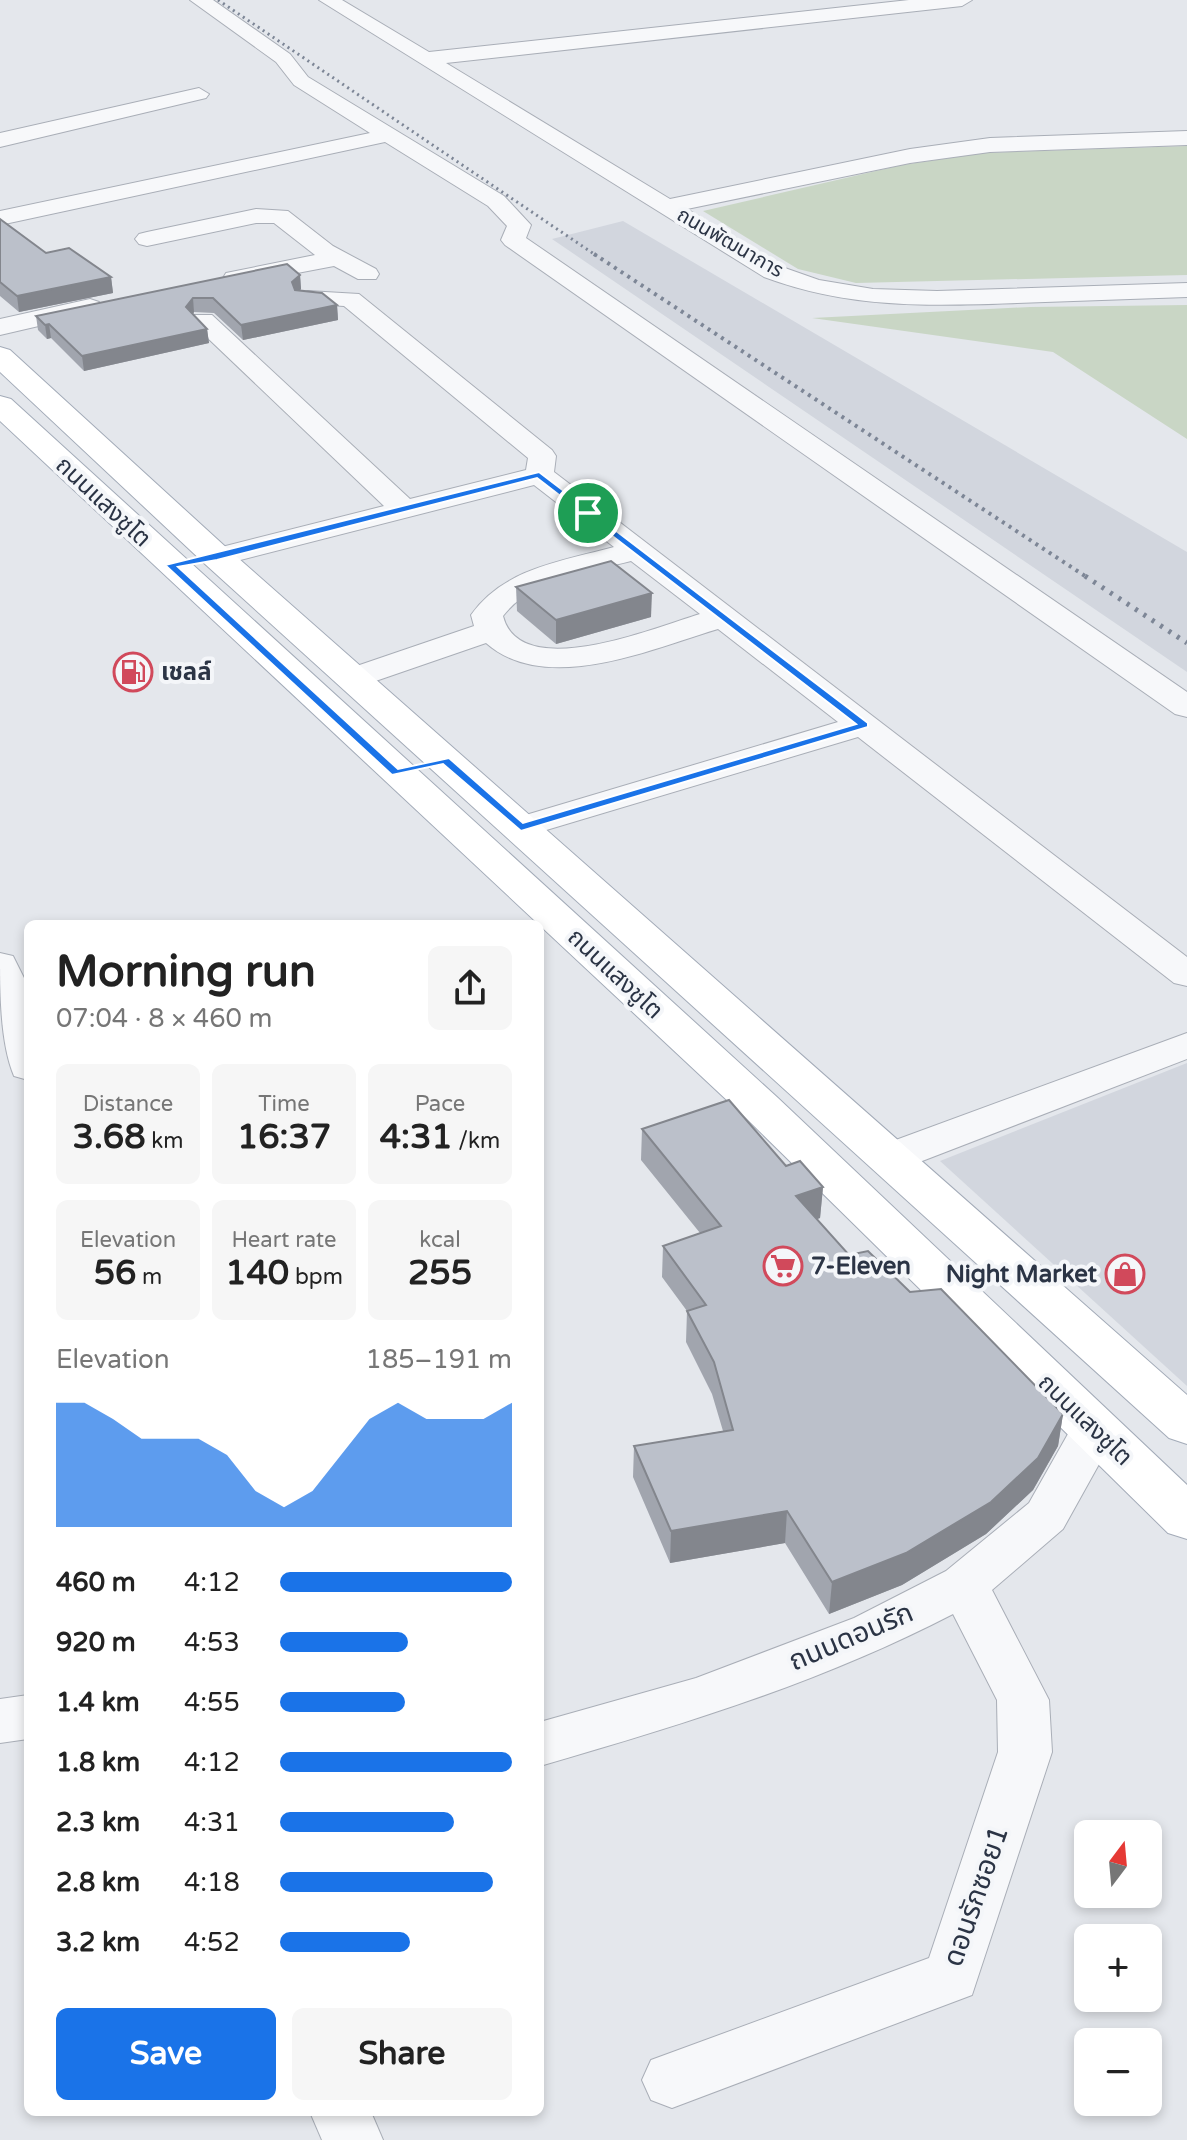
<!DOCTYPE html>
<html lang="en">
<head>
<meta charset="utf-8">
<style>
  :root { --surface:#fff; --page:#f6f6f6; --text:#222; --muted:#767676; --accent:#1a73e8 }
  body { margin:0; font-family:"Varela Round","Noto Sans Thai",sans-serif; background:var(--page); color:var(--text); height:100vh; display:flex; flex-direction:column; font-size:30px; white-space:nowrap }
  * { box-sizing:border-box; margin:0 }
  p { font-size:26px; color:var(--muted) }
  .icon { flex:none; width:44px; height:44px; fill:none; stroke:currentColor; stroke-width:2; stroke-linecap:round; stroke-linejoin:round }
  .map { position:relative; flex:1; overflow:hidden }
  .side { position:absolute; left:24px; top:920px; width:520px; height:1196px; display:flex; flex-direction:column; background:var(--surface); border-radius:12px; box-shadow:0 4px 12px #0003 }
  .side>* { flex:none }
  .needle { width:52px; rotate:16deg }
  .fabs { position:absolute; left:1074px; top:1820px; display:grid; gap:16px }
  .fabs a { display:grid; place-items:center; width:88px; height:88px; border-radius:12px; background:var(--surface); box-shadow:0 4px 12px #0003; font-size:40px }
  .pin { position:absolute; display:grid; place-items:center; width:68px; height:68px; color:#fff; margin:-34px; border:4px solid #fff; border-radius:50%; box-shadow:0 2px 8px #0007 }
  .round { display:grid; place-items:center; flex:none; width:84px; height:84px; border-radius:12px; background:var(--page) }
  .overview { display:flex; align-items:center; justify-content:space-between; height:136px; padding:0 32px }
  h1 { font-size:44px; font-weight:700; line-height:60px }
  .metrics { display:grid; grid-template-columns:repeat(3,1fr); gap:12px; height:136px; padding:8px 32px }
  .metrics div { display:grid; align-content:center; border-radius:12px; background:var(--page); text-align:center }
  .metrics b { font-size:34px; font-weight:700 }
  .metrics small { font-size:22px; font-weight:400 }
  .metrics p { font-size:22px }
  .chart { height:224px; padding:16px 32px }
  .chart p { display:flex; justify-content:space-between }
  .chart svg { width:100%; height:144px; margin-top:8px; fill:var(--accent); opacity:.7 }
  .action { display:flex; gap:16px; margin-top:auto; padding:16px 32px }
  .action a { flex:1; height:92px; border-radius:12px; background:var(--accent); color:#fff; font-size:32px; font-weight:700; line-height:92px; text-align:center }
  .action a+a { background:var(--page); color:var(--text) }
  ul { padding:0 32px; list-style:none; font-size:26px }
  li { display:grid; grid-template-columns:128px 96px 1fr; align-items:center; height:60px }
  li i { height:20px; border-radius:10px; background:var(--accent) }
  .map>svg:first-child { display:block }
</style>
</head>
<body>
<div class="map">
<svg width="1187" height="2140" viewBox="0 0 1187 2140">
  <rect width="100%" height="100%" fill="#e4e7ec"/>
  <g fill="#d2d6de">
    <polygon points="623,221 1187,552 1187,672 552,239"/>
    <polygon points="1187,1063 1187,1386 940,1161"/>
  </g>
  <g fill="#c9d6c5">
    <polygon points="1187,146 1187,275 856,283 798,269 703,211 902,165 983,153"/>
    <polygon points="1187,305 1187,439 1053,352 812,318 1030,307"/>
  </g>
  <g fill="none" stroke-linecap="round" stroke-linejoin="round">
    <g stroke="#a9aeb7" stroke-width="2">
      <g id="minor">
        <polygon points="190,0 213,0 290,54 308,77 504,196 531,225 526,238 1187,692 1187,717 1175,714 505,245 501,240 507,226 488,206 385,142 0,225 0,211 370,133 294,85 276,62"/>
        <path d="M319,0H342L429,52L909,0H972L962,6L446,63L670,199L910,149L990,138L1187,131V145L990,152L910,163L687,209L782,267L819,280L873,289L937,291L1187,283V297C1130,299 1073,301 1017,303C926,306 851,309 764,277Z"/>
        <polygon points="199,88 209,94 206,98 0,147 0,133"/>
        <polygon points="256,209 288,211 333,246 376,269 379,274 376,279 358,279 334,266 235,285 226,283 223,278 226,273 315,255 274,223 256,223 147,246 139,244 135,239 139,234 147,232"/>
        <path d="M308,291L359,294L552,450L556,456L554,472L1187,957V986L1174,983L858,737L533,834L521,838L509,834L503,827L509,820L838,722L718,629C651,649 546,696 486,643L364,685L353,688L342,685L337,678L342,671L474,626L471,615C504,568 563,561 614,547L534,485L217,566L206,563L202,557L206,551L384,506L194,325L190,320L194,315H212L410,499L526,470L528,458L344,306L299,303L296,298L299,293ZM631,561L700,614C656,627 520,684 503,616C531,579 589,572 631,561Z"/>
        <polygon points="90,299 99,302 103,307 99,312 0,335 0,319"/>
        <path d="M0,953L13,956L28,986V1080L14,1076C0,1043 0,991 0,953Z"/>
        <polygon points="1187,1033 1187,1059 904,1168 889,1172 874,1168 868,1158 874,1148"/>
        <path d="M1094,1413L1111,1418L1118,1430L1063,1529L992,1590L1049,1700L1052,1752L972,1995L672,2108L651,2100L642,2080L651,2060L929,1958L998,1752L997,1700L953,1614C822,1682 682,1725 540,1766V1722L696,1678L854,1618L946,1571L1029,1503L1077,1418Z"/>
        <polygon points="28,1695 28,1739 0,1743 0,1699"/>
        <polygon points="310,2112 371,2112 383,2140 322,2140"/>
      </g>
    </g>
    <g stroke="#a3abb8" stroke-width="2">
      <g id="major">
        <polygon points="0,347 10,350 229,550 1187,1395 1187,1444 1169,1438 205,564 0,372"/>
        <polygon points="0,396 11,399 778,1098 1187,1485 1187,1539 1168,1533 746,1118 0,421"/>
      </g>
    </g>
    <use href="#minor" fill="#f7f8fa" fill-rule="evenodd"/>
    <use href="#major" fill="#fff" fill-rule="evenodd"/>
    <polyline stroke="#7d8696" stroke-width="3" stroke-dasharray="2 4" stroke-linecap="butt" points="218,0 597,256"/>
    <polyline stroke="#7d8696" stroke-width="4" stroke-dasharray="3 5" stroke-linecap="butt" points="594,254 1088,578"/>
    <polyline stroke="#7d8696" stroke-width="5" stroke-dasharray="3 7" stroke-linecap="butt" points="1085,576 1187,643"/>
  </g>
  <g fill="#a1a5ae">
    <polygon points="0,219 46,253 111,277 113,293 19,312 0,296"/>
    <polygon points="300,275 301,289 300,291 337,305 338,320 243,340 214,313 194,312 193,314 207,329 209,343 84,371 51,338 47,339 38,330 36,316"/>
    <polygon points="516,587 651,617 556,644 517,611"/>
    <polygon points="642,1129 786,1166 823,1187 820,1218 817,1219 849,1255 910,1292 1063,1414 1058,1446 1033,1490 986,1534 902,1585 829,1614 785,1543 670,1563 633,1477 634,1446 723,1431 712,1394 686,1342 687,1311 662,1277 663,1246 700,1233 641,1160"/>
  </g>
  <g fill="#83868d">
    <polygon points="300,275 301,289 293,296 292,282"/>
    <polygon points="111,277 113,293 19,312 17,296"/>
    <polygon points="193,298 194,312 188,322 186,307"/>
    <polygon points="337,305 338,320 243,340 241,325"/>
    <polygon points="49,324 51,338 47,339 45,325"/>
    <polygon points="207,329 209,343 84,371 82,356"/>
    <polygon points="652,593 651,617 556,644 556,620"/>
    <polygon points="823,1187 820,1218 794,1227 796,1196"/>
    <polygon points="1063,1414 1058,1446 1033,1490 986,1534 902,1585 829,1614 832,1582"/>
    <polygon points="787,1511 785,1543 670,1563 671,1531"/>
  </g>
  <g fill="#bbc0ca" stroke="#83868d" stroke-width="2">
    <polygon points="0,219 46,253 69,248 111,277 17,296 0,282"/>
    <polygon points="287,264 300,275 292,282 295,290 322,293 337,305 241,325 213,298 193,298 186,307 207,329 82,356 49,324 45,325 36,316"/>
    <polygon points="611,561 652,593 556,620 516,587"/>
    <polygon points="729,1100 786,1166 800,1161 823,1187 796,1196 849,1255 868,1251 910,1292 941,1289 1063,1414 1038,1458 991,1502 906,1553 832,1582 787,1511 671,1531 634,1446 733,1430 714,1362 687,1311 706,1305 663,1246 721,1226 642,1129"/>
  </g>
  <path fill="#1a73e8" stroke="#fff" stroke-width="2" fill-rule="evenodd" d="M539,472L868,723V727L521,831L443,764L392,775L165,565ZM537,478L856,724L523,823L449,758L398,769L178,567L217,560Z"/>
  <defs>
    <g id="fuel-ring" transform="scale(2)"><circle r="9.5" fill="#f4f6f9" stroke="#d1495b" stroke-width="1.5"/><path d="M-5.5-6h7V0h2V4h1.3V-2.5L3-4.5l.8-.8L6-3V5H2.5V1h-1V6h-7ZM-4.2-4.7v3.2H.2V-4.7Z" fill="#d1495b"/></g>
    <g id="supermarket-ring" transform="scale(2)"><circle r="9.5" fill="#f4f6f9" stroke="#d1495b" stroke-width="1.5"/><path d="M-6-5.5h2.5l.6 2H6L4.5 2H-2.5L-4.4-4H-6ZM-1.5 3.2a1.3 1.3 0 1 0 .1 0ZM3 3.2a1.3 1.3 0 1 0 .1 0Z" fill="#d1495b"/></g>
    <g id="shop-ring" transform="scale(2)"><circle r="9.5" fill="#f4f6f9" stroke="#d1495b" stroke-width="1.5"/><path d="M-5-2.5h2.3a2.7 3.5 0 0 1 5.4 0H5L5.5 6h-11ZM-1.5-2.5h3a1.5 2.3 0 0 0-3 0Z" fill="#d1495b"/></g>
  </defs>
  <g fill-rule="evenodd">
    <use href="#fuel-ring" x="133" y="672"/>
    <use href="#supermarket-ring" x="783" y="1266"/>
    <use href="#shop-ring" x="1125" y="1274"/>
  </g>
  <g text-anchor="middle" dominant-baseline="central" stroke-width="8" stroke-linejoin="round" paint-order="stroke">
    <g font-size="20" fill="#2b3445" stroke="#f4f6f9">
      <text transform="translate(730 243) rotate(30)">ถนนพัฒนาการ</text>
    </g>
    <g font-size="24" fill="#2b3445" stroke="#f4f6f9">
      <text transform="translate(103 502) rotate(43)">ถนนแสงชูโต</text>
      <text transform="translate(615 974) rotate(43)">ถนนแสงชูโต</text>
      <text transform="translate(1085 1420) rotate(44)">ถนนแสงชูโต</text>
    </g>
    <g font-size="24" font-weight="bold" fill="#2b3445" stroke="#f4f6f9" text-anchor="start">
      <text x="161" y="672">เชลล์</text>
      <text x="811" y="1266">7-Eleven</text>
      <text x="1097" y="1274" text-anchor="end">Night Market</text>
    </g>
    <g font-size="28" fill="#2b3445" stroke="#f4f6f9">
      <text transform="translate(851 1637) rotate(-23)">ถนนดอนรัก</text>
      <text transform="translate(976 1896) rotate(-71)">ดอนรักซอย1</text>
    </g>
  </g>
</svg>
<div class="fabs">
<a><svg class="needle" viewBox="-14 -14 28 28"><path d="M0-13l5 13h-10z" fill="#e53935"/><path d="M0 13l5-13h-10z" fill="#767676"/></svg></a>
<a>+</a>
<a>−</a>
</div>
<div class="pin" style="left:588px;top:513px;background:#1e9e55"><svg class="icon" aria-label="arrive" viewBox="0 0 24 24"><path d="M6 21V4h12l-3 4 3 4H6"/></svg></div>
<section class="side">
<div class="overview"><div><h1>Morning run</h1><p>07:04 · 8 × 460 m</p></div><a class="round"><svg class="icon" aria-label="share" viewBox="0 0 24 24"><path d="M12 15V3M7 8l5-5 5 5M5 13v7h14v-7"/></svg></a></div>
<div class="metrics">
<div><p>Distance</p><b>3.68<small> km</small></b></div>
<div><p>Time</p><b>16:37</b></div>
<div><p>Pace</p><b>4:31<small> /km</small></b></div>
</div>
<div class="metrics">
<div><p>Elevation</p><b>56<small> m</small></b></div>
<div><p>Heart rate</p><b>140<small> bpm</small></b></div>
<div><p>kcal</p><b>255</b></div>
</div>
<div class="chart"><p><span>Elevation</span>185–191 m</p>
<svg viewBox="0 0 160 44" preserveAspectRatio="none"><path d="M0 44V6L10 6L20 11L30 17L40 17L50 17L60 22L70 33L80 38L90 33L100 22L110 11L120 6L130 11L140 11L150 11L160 6V44z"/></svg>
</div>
<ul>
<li><b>460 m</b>4:12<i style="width:100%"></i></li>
<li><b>920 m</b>4:53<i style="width:55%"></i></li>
<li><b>1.4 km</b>4:55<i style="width:54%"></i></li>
<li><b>1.8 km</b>4:12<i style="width:100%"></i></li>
<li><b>2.3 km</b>4:31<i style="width:75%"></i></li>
<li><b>2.8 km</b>4:18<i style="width:92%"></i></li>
<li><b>3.2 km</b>4:52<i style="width:56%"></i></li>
</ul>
<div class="action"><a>Save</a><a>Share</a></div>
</section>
</div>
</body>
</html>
